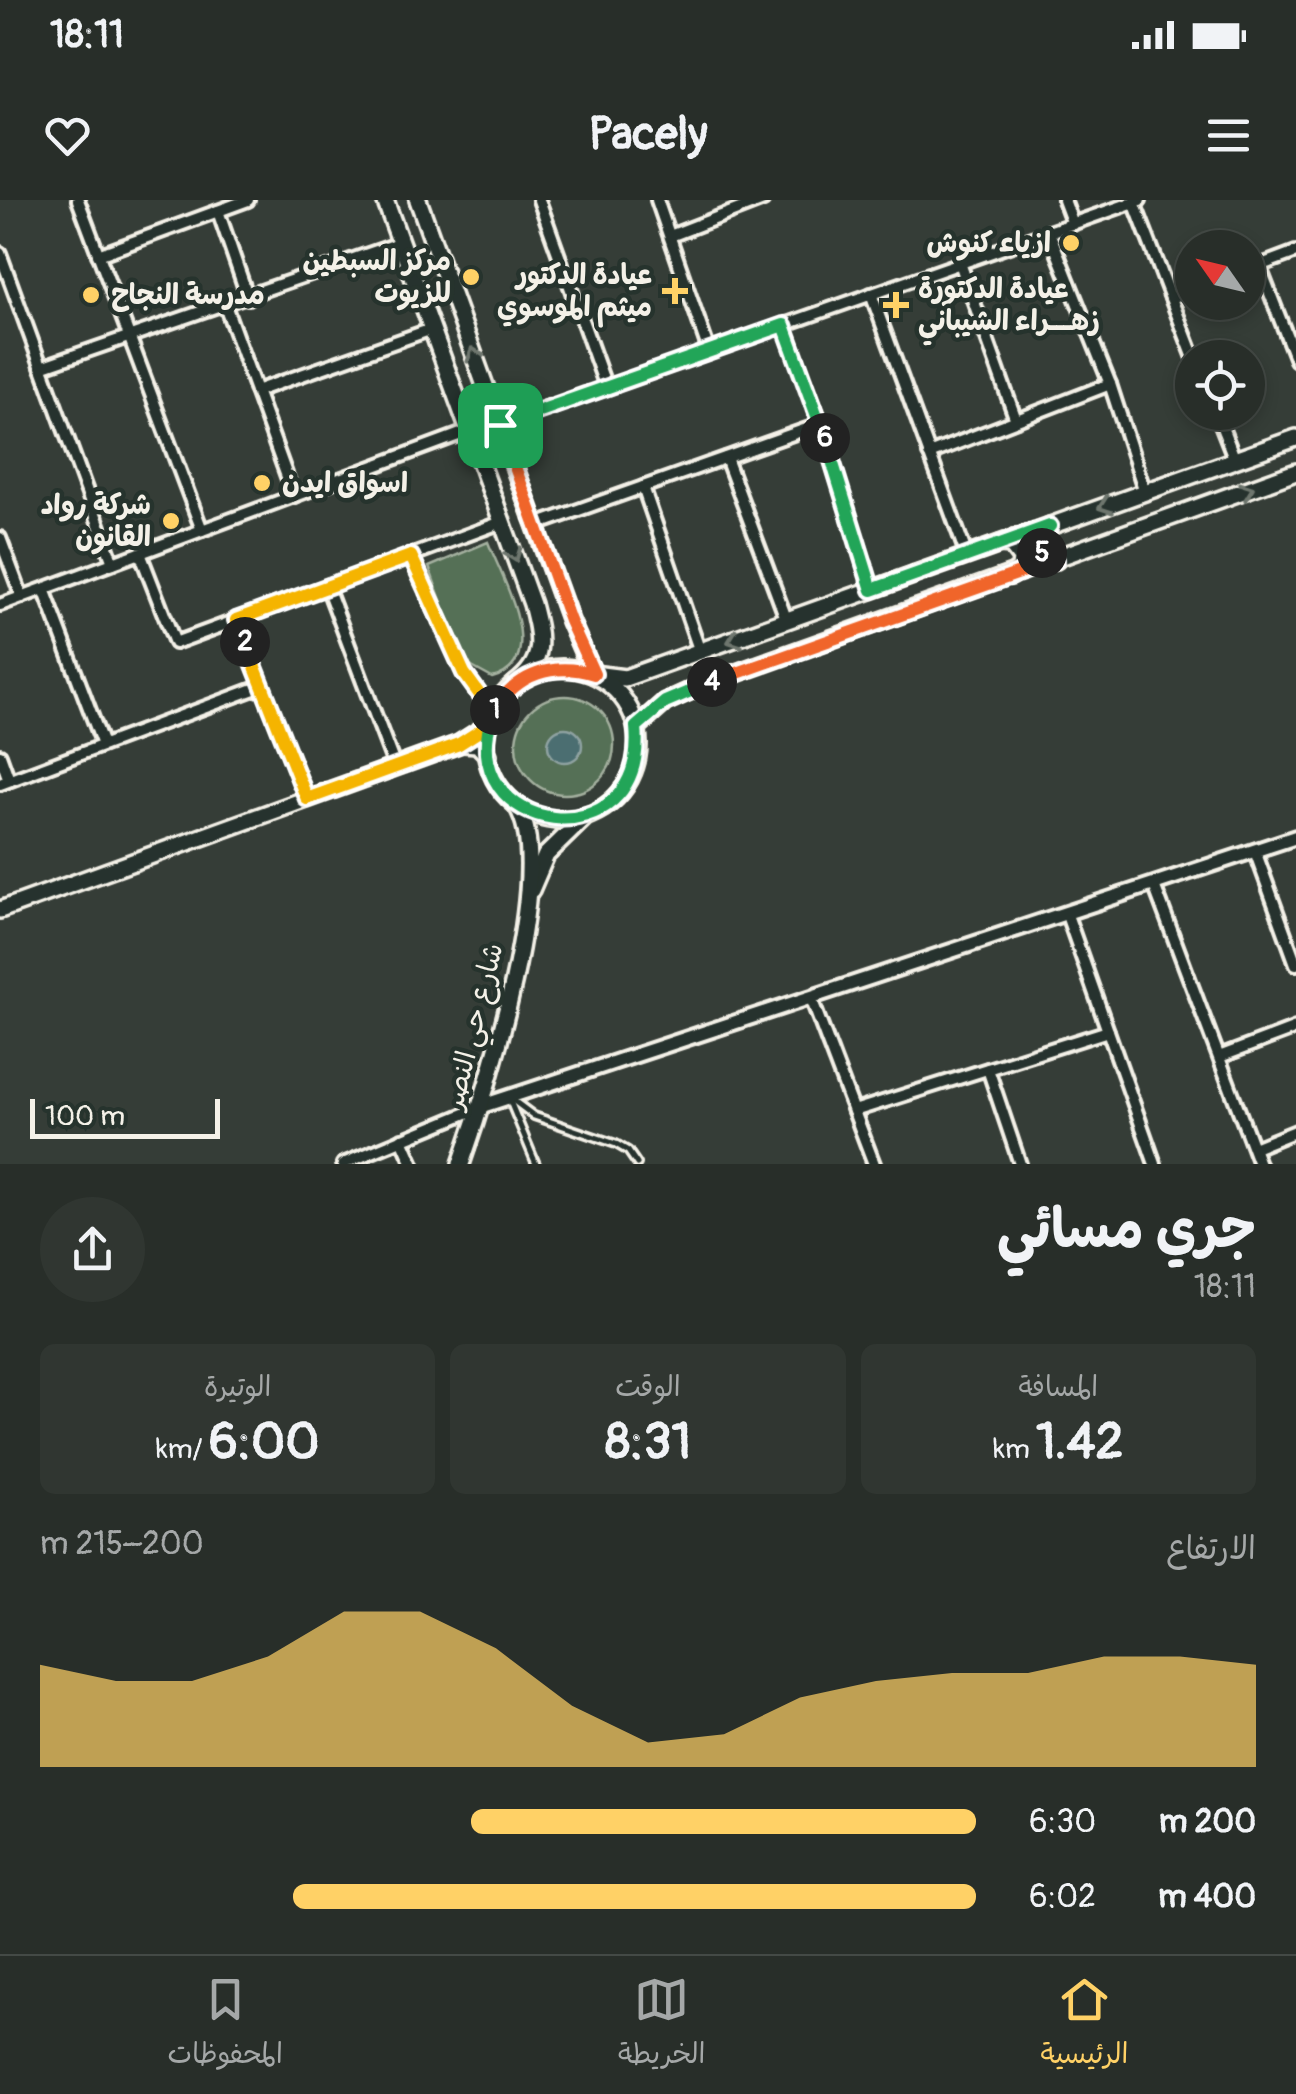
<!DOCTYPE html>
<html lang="ar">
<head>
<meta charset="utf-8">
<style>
  :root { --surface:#282e29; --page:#303631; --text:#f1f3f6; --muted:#a5a8a8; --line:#444a46; --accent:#ffd166 }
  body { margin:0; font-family:Pangolin,"Playpen Sans Arabic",sans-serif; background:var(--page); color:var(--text); direction:rtl; height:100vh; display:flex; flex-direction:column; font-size:38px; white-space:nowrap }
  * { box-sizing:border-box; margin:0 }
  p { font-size:32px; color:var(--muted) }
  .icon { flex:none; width:55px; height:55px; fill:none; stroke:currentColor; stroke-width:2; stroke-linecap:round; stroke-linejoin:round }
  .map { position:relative; height:964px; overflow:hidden; direction:ltr }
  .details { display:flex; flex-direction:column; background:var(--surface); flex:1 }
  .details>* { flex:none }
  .needle { width:65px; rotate:304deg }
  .fabs { position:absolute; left:1175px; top:30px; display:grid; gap:20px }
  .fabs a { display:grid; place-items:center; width:90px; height:90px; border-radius:50%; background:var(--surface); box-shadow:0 5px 15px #0003,0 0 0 2px var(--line); font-size:50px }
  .scale { position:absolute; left:30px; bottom:25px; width:190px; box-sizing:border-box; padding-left:10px; border:5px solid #f4f1e8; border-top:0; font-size:28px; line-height:35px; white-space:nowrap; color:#f4f1e8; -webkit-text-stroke:8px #26332d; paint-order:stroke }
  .pin { position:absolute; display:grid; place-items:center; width:85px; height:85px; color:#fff; margin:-42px; border-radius:20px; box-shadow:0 5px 15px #0006 }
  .km { position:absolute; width:50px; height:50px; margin:-25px; border-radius:50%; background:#222; color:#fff; font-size:28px; line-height:50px; text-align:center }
  .round { display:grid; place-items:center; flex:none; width:105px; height:105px; border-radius:52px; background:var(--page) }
  .overview { display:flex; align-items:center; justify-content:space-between; height:170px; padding:0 40px }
  h1 { font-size:55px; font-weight:700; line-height:75px }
  .stats { display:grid; grid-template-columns:repeat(3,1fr); gap:15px; height:170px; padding:10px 40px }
  .stats div { display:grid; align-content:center; border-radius:15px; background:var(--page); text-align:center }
  .stats b { font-size:50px; font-weight:700 }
  .stats small { font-size:28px; font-weight:400 }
  .stats p { font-size:28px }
  .chart { height:280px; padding:20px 40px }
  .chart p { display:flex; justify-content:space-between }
  .chart svg { width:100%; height:180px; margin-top:10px; fill:var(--accent); opacity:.7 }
  ul { padding:0 40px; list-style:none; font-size:32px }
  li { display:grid; grid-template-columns:160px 120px 1fr; align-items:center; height:75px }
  li i { height:25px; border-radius:12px; background:var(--accent) }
  .status { display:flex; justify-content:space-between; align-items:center; height:70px; padding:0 50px; background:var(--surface); direction:ltr }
  .status svg { height:28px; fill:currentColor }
  header { display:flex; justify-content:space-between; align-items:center; height:130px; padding:0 40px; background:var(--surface); font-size:45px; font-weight:700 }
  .menu { display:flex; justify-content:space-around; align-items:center; height:140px; border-top:2px solid var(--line); background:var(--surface); font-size:28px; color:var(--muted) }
  .menu a { display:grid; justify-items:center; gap:5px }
  .menu .selected { color:var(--accent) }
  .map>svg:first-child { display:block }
</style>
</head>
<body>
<div class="status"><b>18:11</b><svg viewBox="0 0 49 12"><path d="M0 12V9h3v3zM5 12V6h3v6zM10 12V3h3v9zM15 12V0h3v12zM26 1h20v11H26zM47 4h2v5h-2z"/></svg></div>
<header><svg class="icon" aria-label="menu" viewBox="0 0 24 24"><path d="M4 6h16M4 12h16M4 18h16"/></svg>Pacely<svg class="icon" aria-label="heart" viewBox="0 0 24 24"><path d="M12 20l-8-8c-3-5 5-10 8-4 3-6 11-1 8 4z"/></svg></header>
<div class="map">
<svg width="1296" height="964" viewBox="0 0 1296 964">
  <rect width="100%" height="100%" fill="#353d37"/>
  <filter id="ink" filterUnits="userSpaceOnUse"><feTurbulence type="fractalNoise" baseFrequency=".01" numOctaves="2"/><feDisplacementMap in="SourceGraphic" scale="20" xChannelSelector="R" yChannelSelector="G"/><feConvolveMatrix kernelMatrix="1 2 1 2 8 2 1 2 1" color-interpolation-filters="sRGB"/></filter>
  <g filter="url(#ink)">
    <g fill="#546f56" stroke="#a4b09f" stroke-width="2.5">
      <path d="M488,342C502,378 551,463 492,478L463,462L429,367Z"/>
      <circle cx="565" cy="545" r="49"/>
    </g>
    <circle fill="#4b6e71" stroke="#8fa2a1" stroke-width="2.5" cx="565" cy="545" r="17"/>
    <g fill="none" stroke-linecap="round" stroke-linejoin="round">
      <g stroke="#f4f1e8" stroke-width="12">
        <g id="service">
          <polyline points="510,898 534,916 616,944 628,951 637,964"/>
          <polyline points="509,899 536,964"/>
        </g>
      </g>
      <g stroke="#f4f1e8" stroke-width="18">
        <g id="minor">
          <polyline points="78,0 202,330"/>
          <polyline points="539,0 606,187"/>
          <polyline points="657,0 709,151"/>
          <polyline points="1064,0 1073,24"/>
          <polyline points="1134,2 1194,158"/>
          <polyline points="218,11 248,98"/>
          <polyline points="1049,32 1110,184 1145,292"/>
          <polyline points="670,36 763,0"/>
          <polyline points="0,53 113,363"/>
          <polyline points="98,55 248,0"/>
          <polyline points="960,63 1016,220"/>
          <polyline points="1259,65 1296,160"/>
          <polyline points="1248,70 1296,52"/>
          <polyline points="871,94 967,356"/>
          <polyline points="1171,98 1192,90"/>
          <polyline points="225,105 294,296"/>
          <polyline points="784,125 821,224 872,390"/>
          <polyline points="41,167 400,43"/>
          <polyline points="256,191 432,129"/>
          <polyline points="1216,212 1235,260"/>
          <polyline points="499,225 1140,0"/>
          <polyline points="929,254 1110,184"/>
          <polyline points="726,258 787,421"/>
          <polyline points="643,287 700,452"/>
          <polyline points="536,325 821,224"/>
          <polyline points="0,338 22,397"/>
          <polyline points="140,353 175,443 502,322"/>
          <polyline points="411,356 464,473 493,513"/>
          <polyline points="327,387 395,567"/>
          <polyline points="44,389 103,545"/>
          <polyline points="0,405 469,231"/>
          <polyline points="236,420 307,599"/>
          <polyline points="0,555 9,580"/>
          <polyline points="0,584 262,486"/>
          <polyline points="1255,651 1296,764"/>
          <polyline points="1154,685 1259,964"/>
          <polyline points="1067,715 1155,964"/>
          <polyline points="811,798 874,964"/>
          <polyline points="1222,856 1296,828"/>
          <polyline points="988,869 1020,964"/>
          <polyline points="854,911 1108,831"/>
          <polyline points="402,939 413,964"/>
          <polyline points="1254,948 1296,931"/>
          <polyline points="343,964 481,907"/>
        </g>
      </g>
      <g stroke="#f4f1e8" stroke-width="20">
        <polyline id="tertiary" points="482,906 1296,637"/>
      </g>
      <g stroke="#f4f1e8" stroke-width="22">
        <g id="secondary">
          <path d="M1050,326L1040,338C1038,350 1044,359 1056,360"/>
          <polyline points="1000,344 1011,345 1021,358 1020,368 1011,376"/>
          <polyline points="593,474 625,478 1296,238"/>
          <polyline points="637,527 665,502 700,486 1296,272"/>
          <polyline points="463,543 477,544 488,555"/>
          <polyline points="0,710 459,544 481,530 493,513"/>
        </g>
      </g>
      <g stroke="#f4f1e8" stroke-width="22">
        <g id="primary">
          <path d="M385,0L532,404C541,438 546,461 515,484"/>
          <polyline points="418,0 570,421 593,474"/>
          <circle cx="562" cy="544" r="76"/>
          <polyline points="531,690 546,655 585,617"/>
          <path d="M461,964C486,893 557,670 517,606"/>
        </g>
      </g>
      <use href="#service" stroke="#26332d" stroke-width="5"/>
      <use href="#minor" stroke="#26332d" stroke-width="10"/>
      <use href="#tertiary" stroke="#26332d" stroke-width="12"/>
      <use href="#secondary" stroke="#26332d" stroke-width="15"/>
      <use href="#primary" stroke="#26332d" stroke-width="15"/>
    </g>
    <defs><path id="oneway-chevron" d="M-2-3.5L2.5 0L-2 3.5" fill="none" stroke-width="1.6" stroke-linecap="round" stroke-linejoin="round" transform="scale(2.5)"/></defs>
    <g stroke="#6e766e">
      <use href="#oneway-chevron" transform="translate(474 154) rotate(-110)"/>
      <use href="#oneway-chevron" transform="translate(1247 290) rotate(-20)"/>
      <use href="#oneway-chevron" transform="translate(1105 306) rotate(160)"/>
      <use href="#oneway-chevron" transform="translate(514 355) rotate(70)"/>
      <use href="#oneway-chevron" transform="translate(734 440) rotate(160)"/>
    </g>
  </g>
  <g fill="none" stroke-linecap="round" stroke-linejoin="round" filter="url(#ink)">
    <g stroke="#fff" stroke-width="20">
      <path id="split-1" d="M495,510C517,473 554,462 594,474L570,421L500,225"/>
    </g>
    <g stroke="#fff" stroke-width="20">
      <polyline id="split-2" points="245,442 307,599 459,544 481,530 495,510"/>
    </g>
    <g stroke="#fff" stroke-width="20">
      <polyline id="split-3" points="245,442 236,420 411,356 464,473 490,509"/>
    </g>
    <g stroke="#fff" stroke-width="20">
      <path id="split-4" d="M490,509L493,513C450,637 649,664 636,527L665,502L712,482"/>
    </g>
    <g stroke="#fff" stroke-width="20">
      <polyline id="split-5" points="712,482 1056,360 1042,353"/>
    </g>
    <g stroke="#fff" stroke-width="20">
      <polyline id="split-6" points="825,238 872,390 1050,326 1040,338 1042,353"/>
    </g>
    <g stroke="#fff" stroke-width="20">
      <polyline id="split-7" points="500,225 784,125 825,238"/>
    </g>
    <use href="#split-1" stroke="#f0652b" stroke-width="12"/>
    <use href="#split-2" stroke="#f5b400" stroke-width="12"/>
    <use href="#split-3" stroke="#f5b400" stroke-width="12"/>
    <use href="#split-4" stroke="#22a559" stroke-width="12"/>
    <use href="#split-5" stroke="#f0652b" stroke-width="12"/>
    <use href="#split-6" stroke="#22a559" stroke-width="12"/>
    <use href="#split-7" stroke="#22a559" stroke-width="12"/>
  </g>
  <g fill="#ffd166" stroke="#26332d" stroke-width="4">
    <circle cx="1071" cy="43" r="10"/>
    <circle cx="471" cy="77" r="10"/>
    <path d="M670 76h10v10h10v10h-10v10h-10v-10h-10v-10h10z"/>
    <circle cx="91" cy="95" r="10"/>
    <path d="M891 90h10v10h10v10h-10v10h-10v-10h-10v-10h10z"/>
    <circle cx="262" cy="283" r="10"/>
    <circle cx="171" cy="321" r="10"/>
  </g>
  <g text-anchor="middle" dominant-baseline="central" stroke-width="9" stroke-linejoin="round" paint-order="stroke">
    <g font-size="28" font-weight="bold" fill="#f4f1e8" stroke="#26332d" text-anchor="end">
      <text x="1051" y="43">ازياء كنوش</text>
      <text x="451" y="61">مركز السبطين<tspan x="451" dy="32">للزيوت</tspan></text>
      <text x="652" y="75">عيادة الدكتور<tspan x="652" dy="32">ميثم الموسوي</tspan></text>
      <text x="918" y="89" text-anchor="start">عيادة الدكتورة<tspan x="918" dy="32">زهـــراء الشيباني</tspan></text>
      <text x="111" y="95" text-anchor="start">مدرسة النجاح</text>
      <text x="282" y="283" text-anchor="start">اسواق ايدن</text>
      <text x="151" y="305">شركة رواد<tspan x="151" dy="32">القانون</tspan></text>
    </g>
    <g font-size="28" fill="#f4f1e8" stroke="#26332d">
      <text transform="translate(474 826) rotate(-76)">شارع حي النصر</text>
    </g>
  </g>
</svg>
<div class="fabs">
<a><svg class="needle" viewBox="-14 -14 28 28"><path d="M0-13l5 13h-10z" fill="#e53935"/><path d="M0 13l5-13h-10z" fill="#a5a8a8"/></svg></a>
<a><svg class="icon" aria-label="locate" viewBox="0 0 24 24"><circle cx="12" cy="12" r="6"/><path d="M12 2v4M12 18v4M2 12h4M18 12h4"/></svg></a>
</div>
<div class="scale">100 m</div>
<div class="pin" style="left:500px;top:225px;background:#1e9e55"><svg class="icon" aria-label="arrive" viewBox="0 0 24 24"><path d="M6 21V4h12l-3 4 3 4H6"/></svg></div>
<b class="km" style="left:495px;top:510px">1</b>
<b class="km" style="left:245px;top:442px">2</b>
<b class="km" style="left:712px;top:482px">4</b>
<b class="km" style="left:1042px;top:353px">5</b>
<b class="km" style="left:825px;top:238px">6</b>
</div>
<section class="details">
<div class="overview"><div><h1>جري مسائي</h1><p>18:11</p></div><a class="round"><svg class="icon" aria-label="share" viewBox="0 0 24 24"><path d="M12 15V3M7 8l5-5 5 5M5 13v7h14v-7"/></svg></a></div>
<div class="stats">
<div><p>المسافة</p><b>1.42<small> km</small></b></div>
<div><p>الوقت</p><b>8:31</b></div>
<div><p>الوتيرة</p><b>6:00<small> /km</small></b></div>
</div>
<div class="chart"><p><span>الارتفاع</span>200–215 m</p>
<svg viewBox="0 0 160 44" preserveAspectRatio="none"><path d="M0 44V19L10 23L20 23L30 17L40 6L50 6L60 15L70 29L80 38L90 36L100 27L110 23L120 21L130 21L140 17L150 17L160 19V44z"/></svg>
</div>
<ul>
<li><b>200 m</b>6:30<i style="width:54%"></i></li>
<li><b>400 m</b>6:02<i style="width:73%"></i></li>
</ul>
</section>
<nav class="menu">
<a class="selected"><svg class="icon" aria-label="home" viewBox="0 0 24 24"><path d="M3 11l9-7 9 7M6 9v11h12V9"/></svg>الرئيسية</a>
<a><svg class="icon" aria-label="map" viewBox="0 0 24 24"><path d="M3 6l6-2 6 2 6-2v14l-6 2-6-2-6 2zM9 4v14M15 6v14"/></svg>الخريطة</a>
<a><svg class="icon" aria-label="saved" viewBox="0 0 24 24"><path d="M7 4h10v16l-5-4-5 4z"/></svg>المحفوظات</a>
</nav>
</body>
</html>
